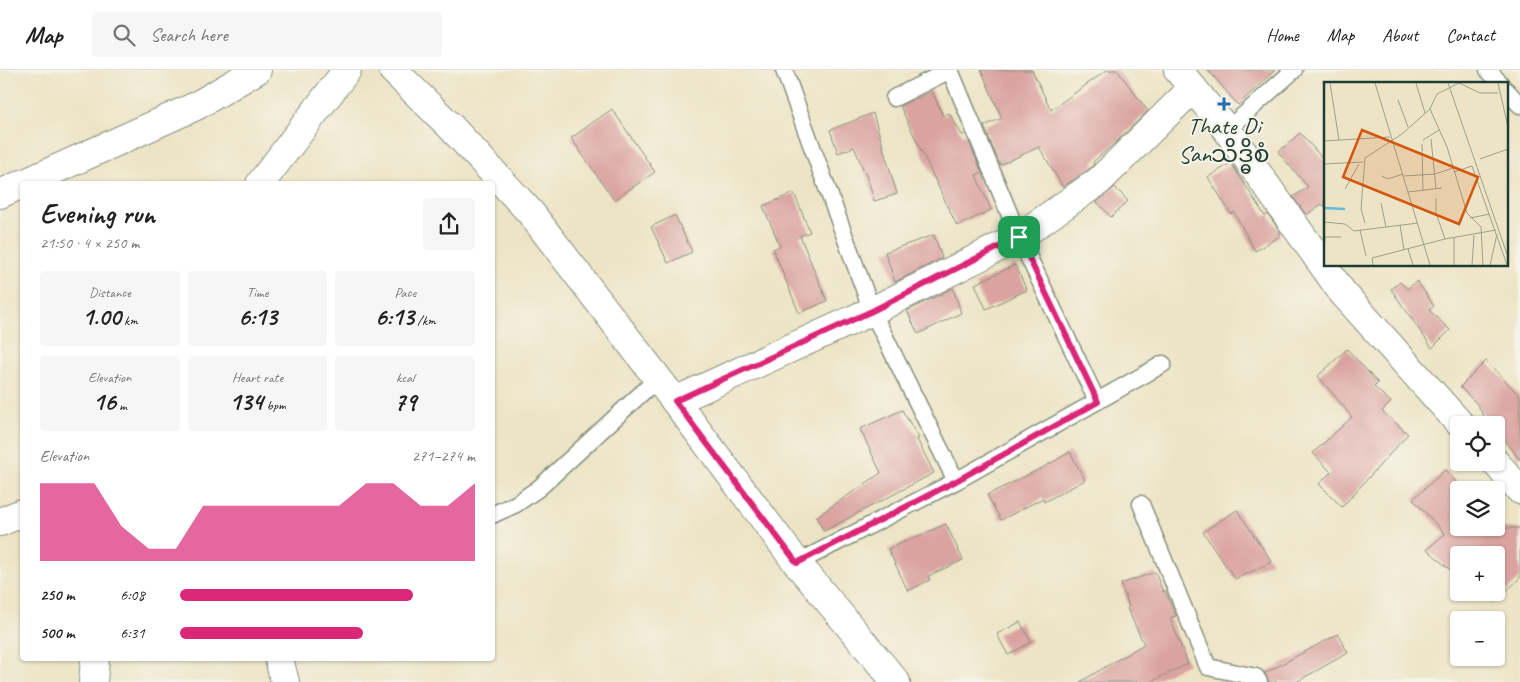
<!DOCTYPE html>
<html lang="en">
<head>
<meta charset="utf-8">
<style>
  :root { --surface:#fff; --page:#f6f6f6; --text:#222; --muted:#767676; --line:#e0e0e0; --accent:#db2777 }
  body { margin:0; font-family:Caveat,"Noto Sans Myanmar",sans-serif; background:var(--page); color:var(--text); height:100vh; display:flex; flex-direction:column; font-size:19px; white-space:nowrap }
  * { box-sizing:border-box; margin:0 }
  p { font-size:16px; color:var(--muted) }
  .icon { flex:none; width:28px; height:28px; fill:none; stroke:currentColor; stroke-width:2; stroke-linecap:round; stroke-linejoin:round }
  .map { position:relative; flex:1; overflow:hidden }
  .details { position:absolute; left:20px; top:111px; width:475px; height:480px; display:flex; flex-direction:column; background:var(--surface); border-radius:5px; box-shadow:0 1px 4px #0004 }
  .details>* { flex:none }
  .fabs { position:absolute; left:1450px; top:346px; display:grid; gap:10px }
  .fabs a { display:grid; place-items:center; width:55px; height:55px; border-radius:5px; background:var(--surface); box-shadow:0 1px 4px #0004; font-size:25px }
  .pin { position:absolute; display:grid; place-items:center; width:42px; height:42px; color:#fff; margin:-21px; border-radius:10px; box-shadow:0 2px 8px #0006 }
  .round { display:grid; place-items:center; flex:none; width:52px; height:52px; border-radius:5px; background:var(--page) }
  .summary { display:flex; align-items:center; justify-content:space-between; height:85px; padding:0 20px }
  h1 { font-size:28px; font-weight:600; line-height:38px }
  .metrics { display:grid; grid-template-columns:repeat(3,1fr); gap:8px; height:85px; padding:5px 20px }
  .metrics div { display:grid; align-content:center; border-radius:5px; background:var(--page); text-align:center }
  .metrics b { font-size:25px; font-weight:600 }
  .metrics small { font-size:14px; font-weight:400 }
  .metrics p { font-size:14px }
  .chart { height:140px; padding:10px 20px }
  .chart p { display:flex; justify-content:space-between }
  .chart svg { width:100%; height:90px; margin-top:5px; fill:var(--accent); opacity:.7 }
  ul { padding:0 20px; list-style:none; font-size:16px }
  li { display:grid; grid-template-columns:80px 60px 1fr; align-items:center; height:38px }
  li i { height:12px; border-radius:6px; background:var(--accent) }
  header { display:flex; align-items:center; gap:30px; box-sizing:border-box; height:70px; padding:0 25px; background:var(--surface); border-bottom:1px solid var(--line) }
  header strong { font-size:24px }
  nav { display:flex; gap:28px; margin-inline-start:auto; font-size:18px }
  .search { width:350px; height:45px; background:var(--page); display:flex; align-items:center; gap:12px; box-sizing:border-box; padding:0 18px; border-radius:5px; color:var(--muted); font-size:19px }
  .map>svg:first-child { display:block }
</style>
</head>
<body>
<header>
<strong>Map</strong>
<div class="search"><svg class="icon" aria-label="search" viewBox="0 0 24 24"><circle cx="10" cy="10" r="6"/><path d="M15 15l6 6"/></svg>Search here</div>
<nav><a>Home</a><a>Map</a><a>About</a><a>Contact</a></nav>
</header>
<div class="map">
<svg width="1520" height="612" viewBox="0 0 1520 612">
  <rect width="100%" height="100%" fill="#f7f3e8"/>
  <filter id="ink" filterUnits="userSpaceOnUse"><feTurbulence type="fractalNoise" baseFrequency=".02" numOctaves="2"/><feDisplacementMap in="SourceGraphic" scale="10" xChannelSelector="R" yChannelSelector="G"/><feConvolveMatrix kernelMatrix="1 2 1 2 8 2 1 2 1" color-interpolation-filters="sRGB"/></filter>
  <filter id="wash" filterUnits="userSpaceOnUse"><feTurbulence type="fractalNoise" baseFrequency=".0096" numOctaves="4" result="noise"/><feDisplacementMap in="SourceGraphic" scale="20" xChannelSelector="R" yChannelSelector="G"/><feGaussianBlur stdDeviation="1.12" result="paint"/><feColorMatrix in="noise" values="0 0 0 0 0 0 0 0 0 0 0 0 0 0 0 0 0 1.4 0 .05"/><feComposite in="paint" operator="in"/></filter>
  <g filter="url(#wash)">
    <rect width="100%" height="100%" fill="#ece4c5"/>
    <g id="blocks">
      <g fill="#daa3a0">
        <polygon points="981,0 1032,0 1051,40 1107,0 1117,0 1148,41 1117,71 1093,92 1094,94 1089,99 1063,117 1039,77 1000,95 984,56 1002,48"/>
        <polygon points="1208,0 1275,0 1238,35"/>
        <polygon points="932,21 943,46 949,43 962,65 966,64 982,103 976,105 991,140 957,156 900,36"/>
        <polygon points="612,39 655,102 614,130 571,68"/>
        <polygon points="873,43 897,124 874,131 869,113 854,77 838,83 830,60"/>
        <polygon points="1300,63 1325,91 1325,137 1322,134 1306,145 1293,127 1308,117 1278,82"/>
        <polygon points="1231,93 1265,146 1268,144 1281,163 1278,164 1280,166 1255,181 1234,142 1231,144 1208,107"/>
        <polygon points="1115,117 1128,131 1111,147 1097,132"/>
        <polygon points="794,123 810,162 800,166 827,231 799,243 773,179 780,176 763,136"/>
        <polygon points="675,145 692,182 668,193 651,157"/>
        <polygon points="934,165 942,188 895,212 885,182"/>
        <polygon points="1015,195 1027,220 986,239 975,214"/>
        <polygon points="1417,211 1434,236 1429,240 1450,260 1432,278 1391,219 1400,212 1407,219"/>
        <polygon points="953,218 961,243 918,264 907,241"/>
        <polygon points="1347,279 1378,313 1374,317 1391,332 1382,341 1408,364 1342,437 1319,414 1331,402 1313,383 1352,347 1318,306"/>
        <polygon points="1486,291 1520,326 1520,390 1496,358 1496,355 1488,355 1478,335 1460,317"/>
        <polygon points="902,340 919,368 917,369 934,403 824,461 816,447 881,403 860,359"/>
        <polygon points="1070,382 1085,410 1044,432 1043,428 1001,450 987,425 1046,396"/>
        <polygon points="1445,400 1459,415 1459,458 1520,458 1520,508 1495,532 1486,522 1496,522 1496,485 1459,485 1459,508 1427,479 1445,464 1413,429"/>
        <polygon points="1237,440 1272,492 1235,509 1203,462"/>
        <polygon points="946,454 963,490 928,506 930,510 908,521 888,479"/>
        <polygon points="1155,502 1163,522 1165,521 1176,546 1170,548 1188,594 1150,612 1080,612 1144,574 1127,538 1129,537 1121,514"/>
        <polygon points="1020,552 1031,572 1008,585 997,564"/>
        <polygon points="1338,564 1348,583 1296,612 1269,612 1265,603"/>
      </g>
    </g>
  </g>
  <g filter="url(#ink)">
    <use href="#blocks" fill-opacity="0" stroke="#86907c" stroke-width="1"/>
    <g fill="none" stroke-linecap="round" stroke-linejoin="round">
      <g stroke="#86907c" stroke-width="19">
        <g id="lane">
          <polyline points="784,0 872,241 956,411"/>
          <polyline points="950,0 1019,167 1097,331"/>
          <polyline points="1488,0 1501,14"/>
          <polyline points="1506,20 1520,35"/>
          <polyline points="894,28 950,0"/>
          <polyline points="1227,60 1294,0"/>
          <polyline points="1141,434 1208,597 1256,607 1259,612"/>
          <polyline points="492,445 516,434 539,418 658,308"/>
          <polyline points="797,493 956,411 1163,294"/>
        </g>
      </g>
      <g stroke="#86907c" stroke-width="30">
        <g id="street">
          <polyline points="393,0 450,56 530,142 675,331 797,493 896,612"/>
          <polyline points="1178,0 1227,60 1342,222 1461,355"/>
          <polyline points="23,114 196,36 257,0"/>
          <polyline points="260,114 347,0"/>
          <polyline points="0,124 22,114"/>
          <polyline points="675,331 872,241 1019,167 1099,111 1193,18"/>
          <polyline points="1495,392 1520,420"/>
          <polyline points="0,452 22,443"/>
          <polyline points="279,589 285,612"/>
          <polyline points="93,612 95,589"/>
        </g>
      </g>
      <use href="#lane" stroke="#fff" stroke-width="16"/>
      <use href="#street" stroke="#fff" stroke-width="28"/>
    </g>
  </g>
  <g fill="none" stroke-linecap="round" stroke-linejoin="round" filter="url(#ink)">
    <g stroke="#fff" stroke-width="10">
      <polygon id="route" points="1019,167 1098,332 956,411 797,493 675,331 872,241"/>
    </g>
    <use href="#route" stroke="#db2777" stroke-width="6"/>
  </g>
  <path fill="#1f6fb2" stroke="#f7f3e8" stroke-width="2" d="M1221.5 26.5h5v5h5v5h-5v5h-5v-5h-5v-5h5z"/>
  <g text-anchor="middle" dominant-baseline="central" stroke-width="4" stroke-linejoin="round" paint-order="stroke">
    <g font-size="24" fill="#1f3d34" stroke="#f7f3e8">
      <text x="1224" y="56">Thate Di<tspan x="1224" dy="28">Sanသိဒ္ဓိစံ</tspan></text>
    </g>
  </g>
  <g transform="translate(1324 12)">
    <rect width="184" height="184" fill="#ece4c5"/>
    <path fill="none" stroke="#5fbcdd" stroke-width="2.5" d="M0,126L21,127"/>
    <path fill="none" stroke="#9aa18b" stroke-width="1" d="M6,1L15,58M51,1L106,183M92,1L101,31M124,1L184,175M135,1L156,11H174M174,1L184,45M74,18L84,45M106,27L123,65L143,131L157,145L159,183M107,57L112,107M99,58L115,48M0,59L66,55M98,62L99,109M156,77L184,67M0,82L39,80M130,90L148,84L183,183M58,94L64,97L79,92M80,94L111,92L129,86M21,107L35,82M84,110L118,106M112,116V131L121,157M57,121L62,145M146,136L166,132M0,140L21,142L30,149L94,141M41,141L37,127L41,76L78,52L106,27L113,12L135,1M76,143L80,168M36,148L42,174M0,155H17M130,155V183M84,167L89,183M0,171L1,155M49,183L48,176L121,157L172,148M148,183L150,153M166,183L173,152"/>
    <path fill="#d45610" fill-opacity="0.15" stroke="#d45610" stroke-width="2.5" d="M38,48L154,95L135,142L19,95Z"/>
    <rect width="184" height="184" fill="none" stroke="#1f3d34" stroke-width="2.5"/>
  </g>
</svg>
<div class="fabs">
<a><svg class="icon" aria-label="locate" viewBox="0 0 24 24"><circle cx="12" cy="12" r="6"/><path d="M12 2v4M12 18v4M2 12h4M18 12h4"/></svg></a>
<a><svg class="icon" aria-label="layers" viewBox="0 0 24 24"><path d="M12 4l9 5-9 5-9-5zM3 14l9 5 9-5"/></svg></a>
<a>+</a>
<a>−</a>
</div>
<div class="pin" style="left:1019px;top:167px;background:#1e9e55"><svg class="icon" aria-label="arrive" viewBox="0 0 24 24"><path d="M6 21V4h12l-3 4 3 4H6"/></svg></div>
<section class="details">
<div class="summary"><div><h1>Evening run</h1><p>21:50 · 4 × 250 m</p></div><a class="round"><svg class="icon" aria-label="share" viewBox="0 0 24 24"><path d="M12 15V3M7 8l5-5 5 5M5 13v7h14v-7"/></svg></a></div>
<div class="metrics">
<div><p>Distance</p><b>1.00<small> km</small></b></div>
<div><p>Time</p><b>6:13</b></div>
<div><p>Pace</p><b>6:13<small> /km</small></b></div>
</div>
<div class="metrics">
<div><p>Elevation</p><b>16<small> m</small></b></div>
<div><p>Heart rate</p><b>134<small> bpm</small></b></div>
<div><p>kcal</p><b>79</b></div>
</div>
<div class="chart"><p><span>Elevation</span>271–274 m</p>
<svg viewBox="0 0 160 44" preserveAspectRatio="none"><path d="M0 44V6L10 6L20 6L30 27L40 38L50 38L60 17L70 17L80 17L90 17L100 17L110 17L120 6L130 6L140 17L150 17L160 6V44z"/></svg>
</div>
<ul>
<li><b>250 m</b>6:08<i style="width:79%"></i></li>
<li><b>500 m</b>6:31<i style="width:62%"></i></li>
</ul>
</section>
</div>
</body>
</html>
